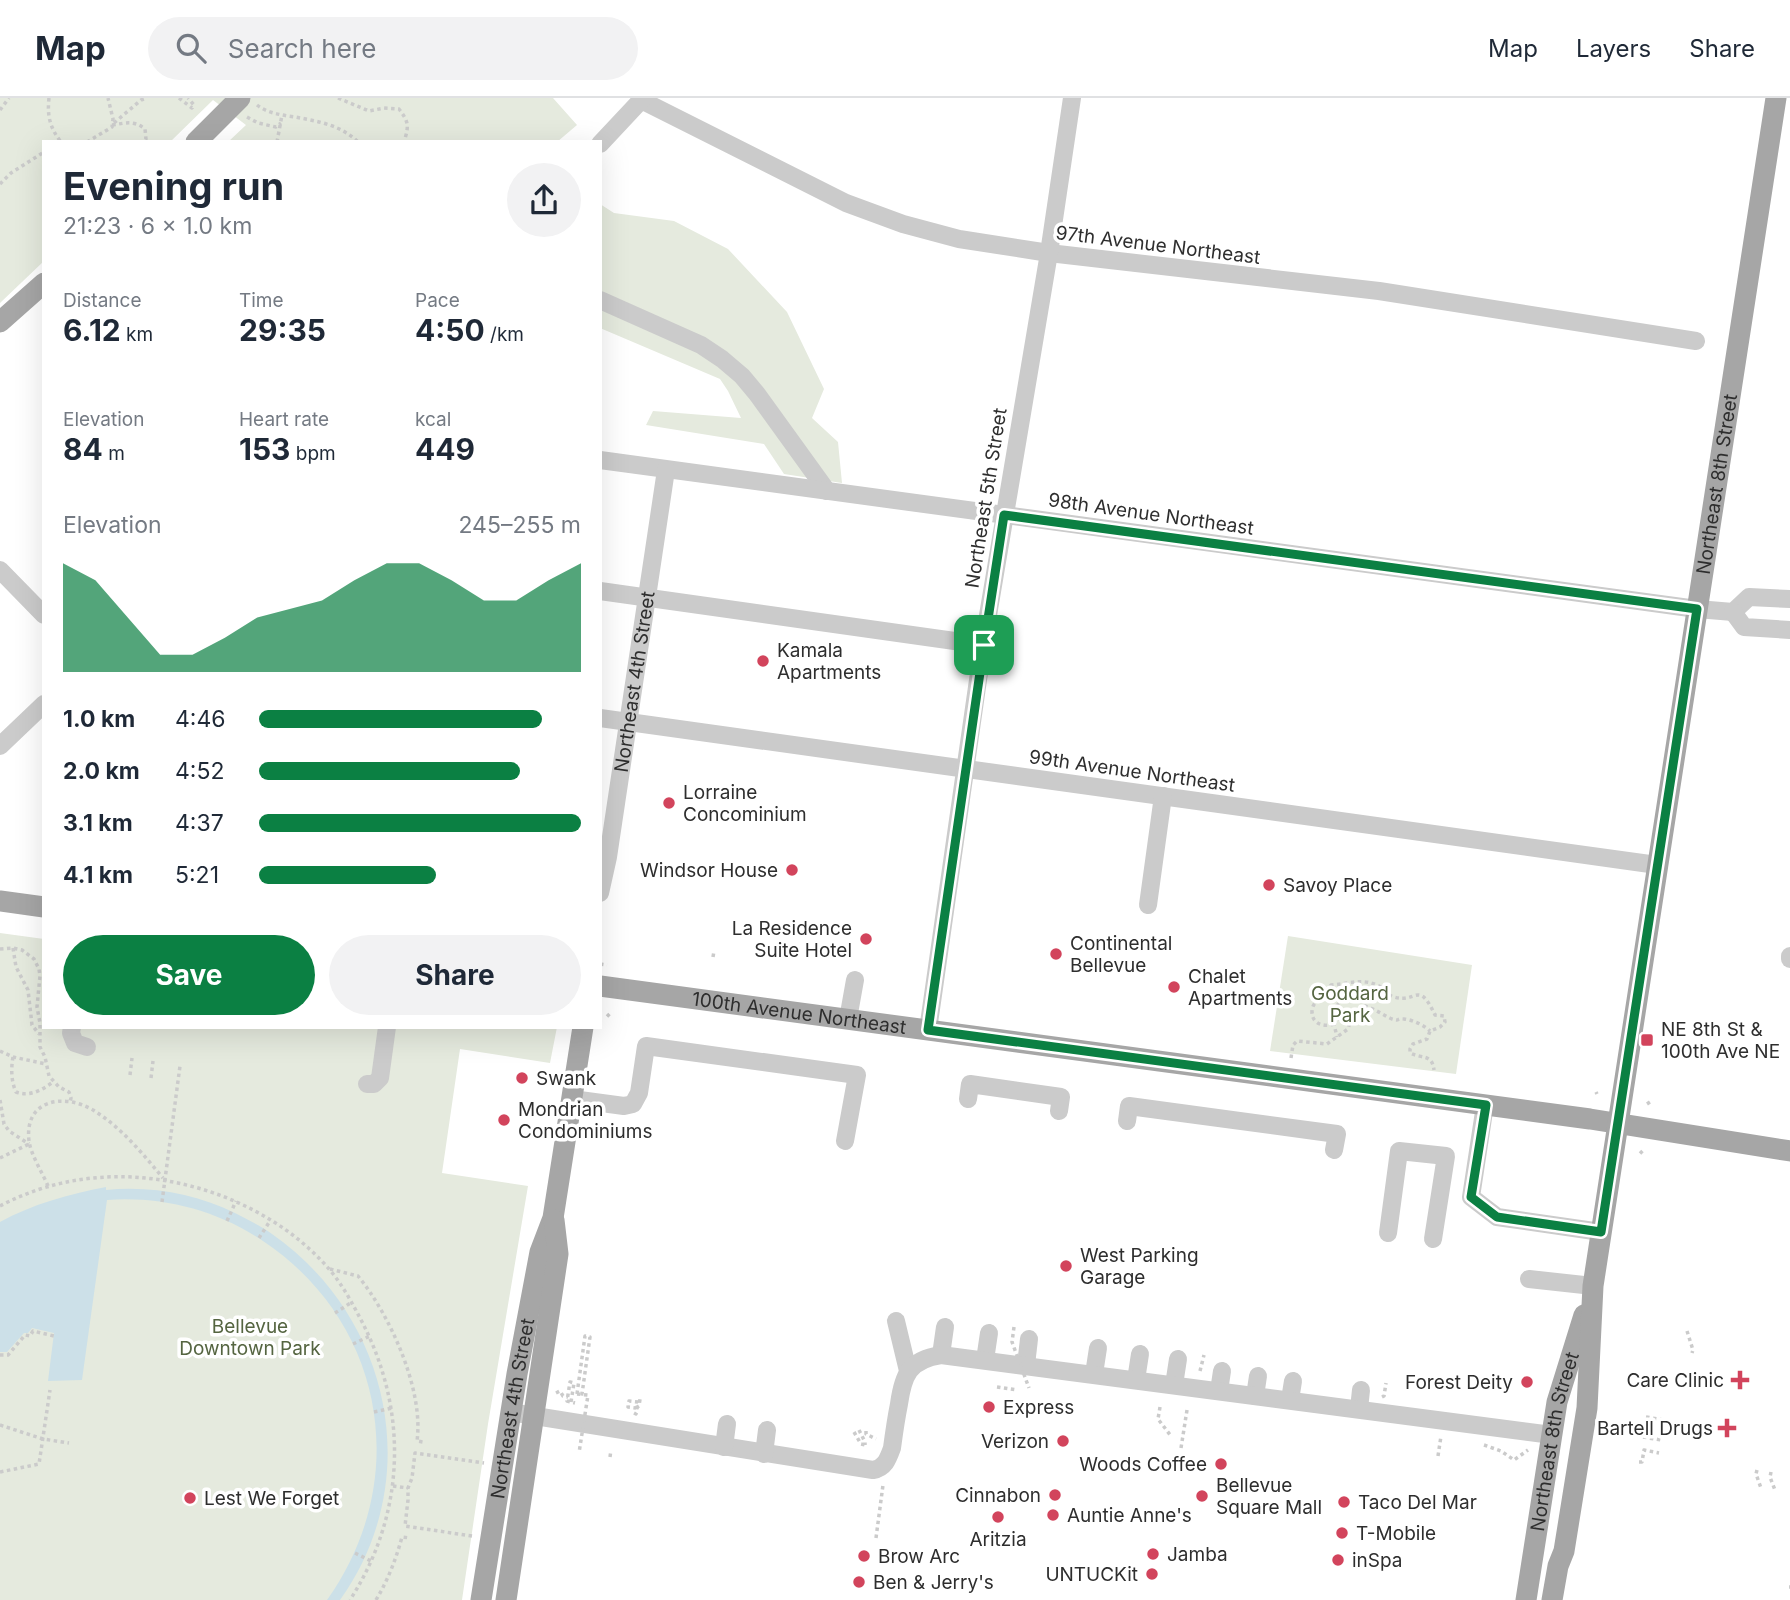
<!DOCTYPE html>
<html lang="en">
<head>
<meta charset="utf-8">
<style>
  :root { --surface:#fff; --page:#f2f2f3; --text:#1f2937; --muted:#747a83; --line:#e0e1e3; --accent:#0b8043 }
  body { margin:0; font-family:Inter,sans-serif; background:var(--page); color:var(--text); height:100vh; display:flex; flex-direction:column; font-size:26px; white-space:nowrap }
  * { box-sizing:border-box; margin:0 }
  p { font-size:23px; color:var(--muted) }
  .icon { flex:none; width:38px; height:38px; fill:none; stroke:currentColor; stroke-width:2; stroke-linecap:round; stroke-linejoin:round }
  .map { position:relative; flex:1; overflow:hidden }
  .drawer { position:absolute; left:42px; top:42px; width:560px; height:889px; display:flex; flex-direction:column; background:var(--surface); border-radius:0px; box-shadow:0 7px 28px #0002 }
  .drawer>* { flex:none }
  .pin { position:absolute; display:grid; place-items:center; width:60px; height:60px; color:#fff; margin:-30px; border-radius:14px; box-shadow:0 4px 10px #0006 }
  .round { display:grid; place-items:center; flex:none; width:74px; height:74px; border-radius:37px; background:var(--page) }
  .overview { display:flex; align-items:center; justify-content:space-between; height:119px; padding:0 21px }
  h1 { font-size:38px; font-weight:700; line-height:52px }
  .stats { display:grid; grid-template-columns:repeat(3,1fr); gap:10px; height:119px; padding:7px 21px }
  .stats div { display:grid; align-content:center }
  .stats b { font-size:30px; font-weight:700 }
  .stats small { font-size:19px; font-weight:400 }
  .stats p { font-size:19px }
  .chart { height:196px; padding:14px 21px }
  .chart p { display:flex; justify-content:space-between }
  .chart svg { width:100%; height:126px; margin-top:7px; fill:var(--accent); opacity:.7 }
  .primary-button { display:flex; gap:14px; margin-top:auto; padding:14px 21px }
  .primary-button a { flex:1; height:80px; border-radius:42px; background:var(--accent); color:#fff; font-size:28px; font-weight:700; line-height:80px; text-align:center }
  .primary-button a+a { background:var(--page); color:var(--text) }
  ul { padding:0 21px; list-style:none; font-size:23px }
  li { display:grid; grid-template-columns:112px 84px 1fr; align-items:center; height:52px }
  li i { height:18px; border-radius:9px; background:var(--accent) }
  header { display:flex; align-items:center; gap:42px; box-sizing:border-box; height:98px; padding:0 35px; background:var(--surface); border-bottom:2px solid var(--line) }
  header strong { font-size:33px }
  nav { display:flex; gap:38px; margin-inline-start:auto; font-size:24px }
  .search { width:490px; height:63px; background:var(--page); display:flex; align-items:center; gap:18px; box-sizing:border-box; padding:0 24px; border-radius:38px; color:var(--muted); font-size:26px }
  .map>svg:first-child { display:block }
</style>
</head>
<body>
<header>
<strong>Map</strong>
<div class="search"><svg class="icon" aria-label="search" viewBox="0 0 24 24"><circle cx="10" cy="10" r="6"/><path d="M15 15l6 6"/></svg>Search here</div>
<nav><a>Map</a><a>Layers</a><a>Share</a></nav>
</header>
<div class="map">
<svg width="1790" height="1502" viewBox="0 0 1790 1502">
  <rect width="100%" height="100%" fill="#fff"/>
  <g fill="#e5eade">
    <polygon points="0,0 553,0 577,27 557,44 228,44 246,27 213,2 170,44 44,44 44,163 0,205"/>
    <polygon points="600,106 614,115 674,123 728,151 787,214 824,291 812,320 838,344 842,385 784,376 764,346 646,327 653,313 741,320 728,293 720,281 600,230"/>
    <polygon points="0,835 44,841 44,929 557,929 550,965 460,951 442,1075 528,1088 488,1326 462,1502 0,1502"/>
    <polygon points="1288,838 1472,867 1456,976 1270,953"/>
  </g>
  <path fill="#cce0e8" d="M106,1089V1092C149,1087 197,1096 235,1115C248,1122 261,1128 272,1136C391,1219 426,1382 340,1502H327C412,1383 386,1225 263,1143C217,1112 162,1098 107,1102L82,1282L48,1283L54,1235L32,1230L28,1235H24L7,1254H0V1124C33,1106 69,1096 106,1089Z"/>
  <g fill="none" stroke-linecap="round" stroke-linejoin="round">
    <g stroke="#cbcbcb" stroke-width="3.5" stroke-dasharray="3.5 3.5" stroke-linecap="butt">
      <path d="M49,0C47,18 50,30 61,44"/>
      <polyline points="179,0 192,10 194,7 188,0"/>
      <path d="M338,0L369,13L384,10L399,11C409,24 409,28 404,44"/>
      <path d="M257,7C267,15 281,17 295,19C317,23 341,27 358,44"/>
      <polyline points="0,12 9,0"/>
      <polyline points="247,19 258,25 276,29 281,25"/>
      <polyline points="114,25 141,2 147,0"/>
      <path d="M112,27C126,25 134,22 145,31L146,41L143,44"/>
      <polyline points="87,44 112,29 113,21 108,0"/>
      <polyline points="277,44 282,17"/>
      <polyline points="0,86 11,75 44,54"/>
      <polyline points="13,850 16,869 28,892 32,927 39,936"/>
      <polyline points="0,851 13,850 22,852 34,861 39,871 40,878 37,909 40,925 40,949 45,959 49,978 59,989 69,994 71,1000 70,1004"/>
      <polyline points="713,859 714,853"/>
      <polyline points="600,866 607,867"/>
      <path d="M1327,901V894L1331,887C1349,886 1363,879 1381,889C1385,892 1389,898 1394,899C1417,906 1418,881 1435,917L1444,918L1445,924L1440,929L1430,933L1427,941L1413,946L1410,951V955C1423,961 1432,956 1434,972"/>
      <polyline points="607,916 611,920"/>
      <path d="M1334,926C1325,929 1313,927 1312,915C1311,890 1355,901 1334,926L1337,939"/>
      <polyline points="0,953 13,959 46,966"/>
      <path d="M13,959C11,970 11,983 16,994C30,999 42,992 53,984"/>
      <path d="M1291,960L1293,947L1297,943L1327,946L1348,931L1353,914L1365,908C1375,911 1383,917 1392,921C1401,924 1395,920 1404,921C1413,922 1424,927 1430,933"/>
      <polyline points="130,977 132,960"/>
      <polyline points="151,980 153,963"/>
      <polyline points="1596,994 1597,996"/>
      <polyline points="0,1002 4,1026 9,1033 29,1046"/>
      <polyline points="1647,1006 1650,1004"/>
      <polyline points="1640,1053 1643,1056"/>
      <polyline points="0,1060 29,1046"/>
      <path d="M48,1088C42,1074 31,1057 29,1043C24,1001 64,995 93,1012C122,1030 142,1055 163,1080"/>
      <polyline points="162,1104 180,968"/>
      <path d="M0,1108C47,1083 101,1074 154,1081C219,1089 286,1121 329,1171C342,1186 351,1203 360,1220C409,1312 406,1415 350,1502"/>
      <polyline points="227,1123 236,1103"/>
      <polyline points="259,1140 270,1123"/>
      <path d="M330,1171L358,1178C390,1217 424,1292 417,1343L423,1344"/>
      <polyline points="335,1215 352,1204"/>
      <polyline points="1687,1233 1693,1252 1692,1255"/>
      <polyline points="353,1246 370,1238"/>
      <polyline points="0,1257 8,1257 25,1237 30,1238 33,1233 54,1238"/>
      <polyline points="1200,1273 1204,1257"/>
      <polyline points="997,1289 1017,1292"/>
      <polyline points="556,1295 560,1293 563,1298 568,1299"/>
      <polyline points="577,1296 585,1238 590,1239 582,1296 584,1296"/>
      <polyline points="1382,1299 1384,1298 1386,1285"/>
      <polyline points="571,1304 574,1285 570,1284 567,1303 575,1305"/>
      <polyline points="1160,1309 1158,1321 1171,1338"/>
      <polyline points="374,1314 392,1310"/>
      <polyline points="634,1315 636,1316 638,1304 629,1303 628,1309 636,1310"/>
      <polyline points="1646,1319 1664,1322"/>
      <polyline points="0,1327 43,1341 69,1345"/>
      <polyline points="859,1332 865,1344 865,1347"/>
      <polyline points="866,1333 866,1336 876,1341"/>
      <polyline points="854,1334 861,1346 865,1347"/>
      <polyline points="1643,1339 1661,1342"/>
      <polyline points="1484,1347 1501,1353 1514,1362 1528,1352"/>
      <polyline points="1181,1350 1187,1312"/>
      <polyline points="1438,1358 1441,1338"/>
      <polyline points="610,1359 611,1352"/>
      <polyline points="1639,1364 1642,1364 1644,1352 1659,1355"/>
      <polyline points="1757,1372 1756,1376 1761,1390"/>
      <polyline points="0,1374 39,1366 50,1292"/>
      <polyline points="1771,1374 1770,1379 1775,1392"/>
      <polyline points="393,1388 408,1390"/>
      <polyline points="472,1438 405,1428 408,1402 408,1390 412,1380 415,1355 484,1365"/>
      <polyline points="876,1440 883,1387"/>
      <polyline points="355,1455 371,1463"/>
      <polyline points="1789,1489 1790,1489"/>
      <path d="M376,1502C388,1482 396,1461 402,1439L410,1440"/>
    </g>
    <g stroke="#cbcbcb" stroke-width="18">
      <polyline points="641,2 846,105 903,126 959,141 1049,155 1379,193 1696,243"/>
      <polyline points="600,46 643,0"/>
      <polyline points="600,202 701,247 722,261 742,278 757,296 827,393"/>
      <polyline points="600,362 1697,511 1733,514 1749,499 1790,501"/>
      <polyline points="0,472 44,517"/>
      <polyline points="600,493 983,547"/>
      <polyline points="1733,514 1744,529 1790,532"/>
      <polyline points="600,620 1657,767"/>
      <polyline points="0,648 44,606"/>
      <path id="s1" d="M600,795L608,759L666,372"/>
      <polyline points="1148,807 1163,698"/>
      <polyline points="1790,858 1790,861"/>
      <polyline points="848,921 855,882"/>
      <polyline points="72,929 71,935 75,945 87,949"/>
      <polyline points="928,932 983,547 1049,155 1072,0"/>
      <polyline points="367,986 374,986 380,980 387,929"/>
      <polyline points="572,1001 624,1008 633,1006 639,995 646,948 857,977 845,1043"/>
      <polyline points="968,1001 970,986 1061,999 1059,1013"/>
      <polyline points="1485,1007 1471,1099 1497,1119 1601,1134"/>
      <polyline points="1127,1023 1129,1008 1337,1036 1334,1052"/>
      <polyline points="1388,1135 1399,1053 1446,1058 1433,1141"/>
      <polyline points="1529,1181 1593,1188"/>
      <polyline points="896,1223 908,1273"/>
      <polyline points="941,1257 945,1229"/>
      <polyline points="985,1262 989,1235"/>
      <polyline points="1026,1267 1029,1241"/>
      <polyline points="1094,1276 1098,1250"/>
      <polyline points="1136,1282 1140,1256"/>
      <polyline points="1174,1287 1178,1261"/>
      <polyline points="1219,1293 1222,1273"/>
      <polyline points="1255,1298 1258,1278"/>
      <polyline points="1290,1302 1293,1283"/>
      <polyline points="1359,1311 1361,1292"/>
      <path d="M510,1314L873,1372C885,1370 888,1361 892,1350C894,1335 896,1321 899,1306C903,1277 909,1262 941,1257L1552,1337"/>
      <polyline points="724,1349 727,1326"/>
      <polyline points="764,1356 767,1332"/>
    </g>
    <g stroke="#a6a6a6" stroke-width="21">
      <polyline points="0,224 44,185"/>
      <polyline points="0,803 44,809"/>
      <path id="s2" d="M600,888L1590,1021L1790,1053"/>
      <path id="s3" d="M481,1502L517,1276L540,1154L553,1120L583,929"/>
      <polyline points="506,1502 558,1156 554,1122"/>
      <path id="s4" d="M1526,1502L1557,1304L1584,1217"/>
      <path id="s5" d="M1552,1502L1558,1468L1564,1453L1587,1310L1593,1188L1776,0"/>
    </g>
    <g stroke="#cbcbcb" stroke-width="3.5" stroke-dasharray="3.5 3.5" stroke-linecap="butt">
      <polyline points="1014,1229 1012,1244 1029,1290"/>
      <polyline points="577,1296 588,1297 579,1355"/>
      <polyline points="636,1310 639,1308 640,1301"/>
    </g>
    <polyline stroke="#a6a6a6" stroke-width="21" points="196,44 240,0"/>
  </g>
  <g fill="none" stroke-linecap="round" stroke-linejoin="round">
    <g stroke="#fff" stroke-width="14">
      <polygon id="route" points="1004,417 1697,511 1601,1134 1497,1119 1471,1099 1486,1007 928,932 984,547"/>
    </g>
    <use href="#route" stroke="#0b8043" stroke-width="9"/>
  </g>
  <g fill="#d2445c" stroke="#fff" stroke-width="2.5">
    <circle cx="763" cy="563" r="7"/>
    <circle cx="669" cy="705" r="7"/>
    <circle cx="792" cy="772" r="7"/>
    <circle cx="1269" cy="787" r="7"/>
    <circle cx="866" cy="841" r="7"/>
    <circle cx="1056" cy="856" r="7"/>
    <circle cx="1174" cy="889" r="7"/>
    <rect x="1640" y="935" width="14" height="14" rx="3.5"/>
    <circle cx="522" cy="980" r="7"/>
    <circle cx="504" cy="1022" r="7"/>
    <circle cx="1066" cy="1168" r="7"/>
    <path d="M1736.5 1271.5h7v7h7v7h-7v7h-7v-7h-7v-7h7z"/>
    <circle cx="1527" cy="1284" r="7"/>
    <circle cx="989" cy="1309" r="7"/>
    <path d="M1723.5 1319.5h7v7h7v7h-7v7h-7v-7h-7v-7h7z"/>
    <circle cx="1063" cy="1343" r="7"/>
    <circle cx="1221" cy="1366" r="7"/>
    <circle cx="1055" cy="1397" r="7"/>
    <circle cx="1202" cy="1398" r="7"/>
    <circle cx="190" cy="1400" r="7"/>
    <circle cx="1344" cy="1404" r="7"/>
    <circle cx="1053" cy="1417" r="7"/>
    <circle cx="998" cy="1419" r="7"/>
    <circle cx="1342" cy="1435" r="7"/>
    <circle cx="1153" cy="1456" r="7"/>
    <circle cx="864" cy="1458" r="7"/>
    <circle cx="1338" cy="1462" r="7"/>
    <circle cx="1152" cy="1476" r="7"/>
    <circle cx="859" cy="1484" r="7"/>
  </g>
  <g text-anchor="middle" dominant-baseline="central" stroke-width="7" stroke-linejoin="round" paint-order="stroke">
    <g font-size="19" fill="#2e2e2e" stroke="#fff">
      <text transform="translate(1158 147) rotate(7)">97th Avenue Northeast</text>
      <text stroke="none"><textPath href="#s5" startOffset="1129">Northeast 8th Street</textPath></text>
      <text transform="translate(986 400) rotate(-81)">Northeast 5th Street</text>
      <text transform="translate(1151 416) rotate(8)">98th Avenue Northeast</text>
      <text stroke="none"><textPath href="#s1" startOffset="214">Northeast 4th Street</textPath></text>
      <text transform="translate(1132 673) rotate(8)">99th Avenue Northeast</text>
      <text stroke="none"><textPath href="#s2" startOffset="201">100th Avenue Northeast</textPath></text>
      <text stroke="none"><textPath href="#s3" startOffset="194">Northeast 4th Street</textPath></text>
      <text stroke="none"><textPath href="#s4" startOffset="161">Northeast 8th Street</textPath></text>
    </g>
    <g font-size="19" fill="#2e2e2e" stroke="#fff" text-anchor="start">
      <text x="777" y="552">Kamala<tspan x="777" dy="22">Apartments</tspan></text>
      <text x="683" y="694">Lorraine<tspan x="683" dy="22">Concominium</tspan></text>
      <text x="778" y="772" text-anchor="end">Windsor House</text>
      <text x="1283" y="787">Savoy Place</text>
      <text x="852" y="830" text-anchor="end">La Residence<tspan x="852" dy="22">Suite Hotel</tspan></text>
      <text x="1070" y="845">Continental<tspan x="1070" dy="22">Bellevue</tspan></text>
      <text x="1188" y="878">Chalet<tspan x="1188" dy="22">Apartments</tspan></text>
      <text x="1661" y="931">NE 8th St &amp;<tspan x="1661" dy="22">100th Ave NE</tspan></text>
      <text x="536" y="980">Swank</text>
      <text x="518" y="1011">Mondrian<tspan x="518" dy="22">Condominiums</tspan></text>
      <text x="1080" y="1157">West Parking<tspan x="1080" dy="22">Garage</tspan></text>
      <text x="1724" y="1282" text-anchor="end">Care Clinic</text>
      <text x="1513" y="1284" text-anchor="end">Forest Deity</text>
      <text x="1003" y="1309">Express</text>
      <text x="1713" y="1330" text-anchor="end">Bartell Drugs</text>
      <text x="1049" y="1343" text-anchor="end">Verizon</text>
      <text x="1207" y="1366" text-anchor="end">Woods Coffee</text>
      <text x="1216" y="1387">Bellevue<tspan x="1216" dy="22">Square Mall</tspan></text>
      <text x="1041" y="1397" text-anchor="end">Cinnabon</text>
      <text x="204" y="1400">Lest We Forget</text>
      <text x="1358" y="1404">Taco Del Mar</text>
      <text x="1067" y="1417">Auntie Anne's</text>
      <text x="1356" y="1435">T-Mobile</text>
      <text x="998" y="1441" text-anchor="middle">Aritzia</text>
      <text x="1167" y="1456">Jamba</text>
      <text x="878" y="1458">Brow Arc</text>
      <text x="1352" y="1462">inSpa</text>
      <text x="1138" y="1476" text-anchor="end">UNTUCKit</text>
      <text x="873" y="1484">Ben &amp; Jerry's</text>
    </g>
    <g font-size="19" fill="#556541" stroke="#fff">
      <text x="1350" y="895">Goddard<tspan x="1350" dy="22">Park</tspan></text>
      <text x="250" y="1228">Bellevue<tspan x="250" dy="22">Downtown Park</tspan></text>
    </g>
  </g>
</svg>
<div class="pin" style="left:984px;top:547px;background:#1e9e55"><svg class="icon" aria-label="arrive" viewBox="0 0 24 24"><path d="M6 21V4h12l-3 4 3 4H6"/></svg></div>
<section class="drawer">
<div class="overview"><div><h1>Evening run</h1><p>21:23 · 6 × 1.0 km</p></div><a class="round"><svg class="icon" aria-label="share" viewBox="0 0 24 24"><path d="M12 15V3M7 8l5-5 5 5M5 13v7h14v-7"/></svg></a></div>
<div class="stats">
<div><p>Distance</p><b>6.12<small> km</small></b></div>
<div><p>Time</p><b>29:35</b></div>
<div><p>Pace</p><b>4:50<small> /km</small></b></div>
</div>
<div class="stats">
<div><p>Elevation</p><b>84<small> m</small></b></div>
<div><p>Heart rate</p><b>153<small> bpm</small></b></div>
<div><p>kcal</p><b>449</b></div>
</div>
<div class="chart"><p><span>Elevation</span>245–255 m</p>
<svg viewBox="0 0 160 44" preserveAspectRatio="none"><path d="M0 44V6L10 12L20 25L30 38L40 38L50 32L60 25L70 22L80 19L90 12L100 6L110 6L120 12L130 19L140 19L150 12L160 6V44z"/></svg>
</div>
<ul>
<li><b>1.0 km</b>4:46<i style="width:88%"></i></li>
<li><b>2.0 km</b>4:52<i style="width:81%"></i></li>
<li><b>3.1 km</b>4:37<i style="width:100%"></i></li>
<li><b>4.1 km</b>5:21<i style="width:55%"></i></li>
</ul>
<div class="primary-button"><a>Save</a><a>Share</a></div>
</section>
</div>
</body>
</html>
